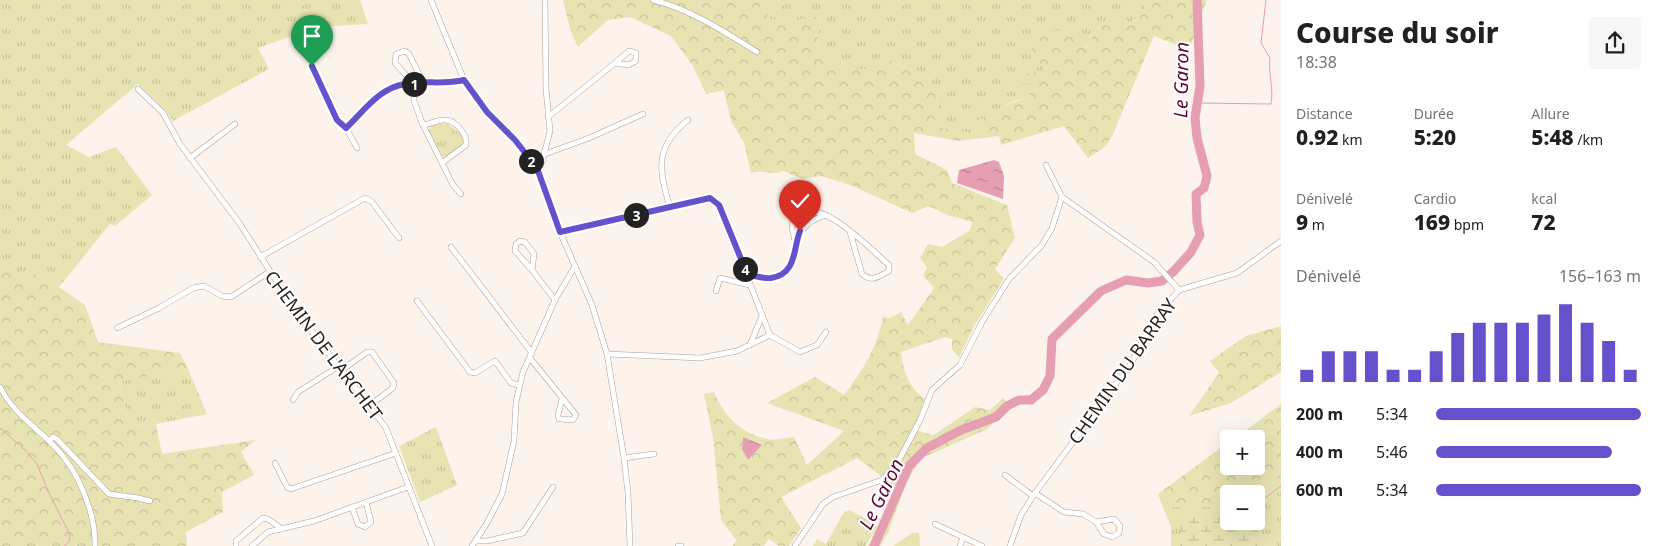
<!DOCTYPE html>
<html lang="fr">
<head>
<meta charset="utf-8">
<style>
  :root { --surface:#fff; --page:#f6f6f6; --text:#202124; --muted:#757577; --accent:#6352cb }
  body { margin:0; font-family:"Noto Sans",sans-serif; background:var(--page); color:var(--text); height:100vh; display:flex; flex-direction:column; font-size:19px; white-space:nowrap }
  * { box-sizing:border-box; margin:0 }
  p { font-size:16px; color:var(--muted) }
  .icon { flex:none; width:28px; height:28px; fill:none; stroke:currentColor; stroke-width:2; stroke-linecap:round; stroke-linejoin:round }
  .map { position:relative; flex:1; overflow:hidden }
  .sheet { display:flex; flex-direction:column; background:var(--surface); width:375px }
  .sheet>* { flex:none }
  .buttons { position:absolute; left:1220px; top:430px; display:grid; gap:10px }
  .buttons a { display:grid; place-items:center; width:45px; height:45px; border-radius:5px; background:var(--surface); box-shadow:0 5px 20px #0002; font-size:25px }
  .pin { position:absolute; display:grid; place-items:center; width:42px; height:42px; color:#fff; margin:-51px -21px; border-radius:50% 50% 50% 0; rotate:-45deg; box-shadow:0 0 5px #0007 }
  .pin .icon { rotate:45deg }
  .km { position:absolute; width:25px; height:25px; margin:-12px; border-radius:50%; background:#222; color:#fff; font-size:14px; line-height:25px; text-align:center }
  .round { display:grid; place-items:center; flex:none; width:52px; height:52px; border-radius:5px; background:var(--page) }
  .head { display:flex; align-items:center; justify-content:space-between; height:85px; padding:0 15px }
  h1 { font-size:28px; font-weight:800; line-height:38px }
  .stats { display:grid; grid-template-columns:repeat(3,1fr); gap:8px; height:85px; padding:5px 15px }
  .stats div { display:grid; align-content:center }
  .stats b { font-size:21px; font-weight:800 }
  .stats small { font-size:14px; font-weight:400 }
  .stats p { font-size:14px }
  .chart { height:140px; padding:10px 15px }
  .chart p { display:flex; justify-content:space-between }
  .chart svg { width:100%; height:90px; margin-top:5px; stroke:var(--accent); stroke-width:6 }
  ul { padding:0 15px; list-style:none; font-size:16px }
  li { display:grid; grid-template-columns:80px 60px 1fr; align-items:center; height:38px }
  li i { height:12px; border-radius:6px; background:var(--accent) }
  main { display:flex; flex:1; min-height:0 }
  .map>svg:first-child { display:block }
</style>
</head>
<body>
<main>
<div class="map">
<svg width="1281" height="546" viewBox="0 0 1281 546">
  <defs>
    <pattern id="grass-tufts" width="24" height="20" patternUnits="userSpaceOnUse" patternTransform="scale(1.25)"><rect width="24" height="20" fill="#e7e3b2"/><path d="M3 7l-1-3M5 7V3M7 7l1-3M15 17l-1-3M17 17v-4M19 17l1-3" fill="none" stroke="#c6c299"/></pattern>
    <pattern id="forest-crowns" width="20" height="18" patternUnits="userSpaceOnUse" patternTransform="scale(1.25)"><rect width="20" height="18" fill="#e7e3b2"/><path d="M2 6a3 3 0 1 1 6 0M12 15a3 3 0 1 1 6 0" fill="none" stroke="#c6c299"/></pattern>
    <pattern id="wetland-marsh" width="20" height="14" patternUnits="userSpaceOnUse" patternTransform="scale(1.25)"><rect width="20" height="14" fill="#e7e3b2"/><path d="M1 5h8M5 5V1M11 12h8M15 12V8" fill="none" stroke="#c6c299"/></pattern>
    <pattern id="water-ripples" width="26" height="14" patternUnits="userSpaceOnUse" patternTransform="scale(1.25)"><rect width="26" height="14" fill="#e69eb2"/><path d="M2 4q2-2 4 0t4 0M15 11q2-2 4 0t4 0" fill="none" stroke="#ba8090"/></pattern>
  </defs>
  <rect width="100%" height="100%" fill="#fdf3ed"/>
  <g fill="url(#grass-tufts)">
    <polygon points="0,0 360,0 368,24 318,27 258,48 269,69 173,121 165,110 138,84 66,145 89,157 116,147 152,195 115,226 110,224 59,287 43,270 18,284 12,262 4,263 2,255 0,254"/>
    <polygon points="760,0 1142,0 1146,11 1126,26 1109,23 1091,34 1091,41 1083,49 1044,31 1032,30 1044,72 1020,75 1016,82 1030,83 1030,97 1013,101 972,124 975,134 942,128 935,118 939,107 931,81 922,73 899,66 885,56 876,68 854,70 817,50 820,16 793,21 770,19 760,4"/>
    <polygon points="447,123 462,135 464,143 448,156 443,157 428,131 432,125"/>
    <polygon points="188,369 207,414 156,424 130,425 119,381"/>
    <polygon points="436,427 457,485 420,502 399,446"/>
    <polygon points="1281,477 1281,546 1171,546 1171,527 1163,507 1229,507 1229,521 1256,521 1256,494 1254,494"/>
    <polygon points="850,510 877,526 866,546 813,546 817,539 826,544 844,512"/>
  </g>
  <g fill="url(#forest-crowns)">
    <path d="M563,0H760V4L770,19L793,21L820,16L817,50L854,70L876,68L875,59L885,56L899,66L922,73L931,81L939,108L935,118L942,128L974,134L972,124C990,112 1009,102 1030,97V83L1015,82L1020,75L1044,71L1032,50V30L1077,31L1084,49L1091,41L1093,29L1109,23L1126,26L1146,11L1142,0H1207L1189,50L1154,36L1113,134L1106,146L1088,158L1064,126L1001,145L999,136L958,141L914,133L915,154L947,170L952,183L1007,205L1015,238L995,269L1004,279L974,326L959,358L952,349V339L945,337L901,352C903,371 909,388 925,399L913,430L934,435L975,407L990,410L1003,398L1011,406L987,429L920,459L906,484L888,533L880,546H868L896,487L857,458L781,497L801,528L789,546H779L769,539L764,546H732L737,541L721,520L713,437L704,394L714,392C724,416 740,433 767,439C774,441 786,438 794,437L807,465L844,431L767,403L815,377L844,395C864,368 876,350 883,317L890,318L901,312L908,325L934,288L923,276L927,267L920,258L928,244L942,247L969,231L973,222L947,215L929,206L912,213L853,186L821,176L802,179L783,171C772,176 763,169 751,173L744,143L731,121L724,90L706,94L693,66L671,36L630,17L608,20L578,47L570,29Z"/>
    <polygon points="0,254 2,255 4,263 12,261 18,284 43,270 59,287 85,305 98,342 180,353 188,369 119,382 130,425 156,424 162,454 255,440 241,452 254,475 222,492 223,512 186,532 187,546 0,546"/>
    <polygon points="1281,326 1281,372 1231,403 1189,416 1219,373 1210,361 1246,336"/>
    <polygon points="1281,404 1281,477 1254,494 1229,494 1229,507 1163,507 1158,494 1229,442 1229,466 1256,466 1256,439 1234,439"/>
  </g>
  <polygon fill="url(#wetland-marsh)" points="1180,514 1229,517 1229,521 1243,521 1263,535 1258,546 1180,546"/>
  <polygon fill="#e7e3b2" points="912,533 919,533 920,546 893,546"/>
  <g fill="url(#water-ripples)">
    <polygon points="994,160 999,162 1004,176 1003,199 957,183 959,170"/>
    <polygon points="743,437 762,445 748,460 742,449"/>
  </g>
  <g fill="none" stroke-linecap="round" stroke-linejoin="round">
    <g stroke="#e69eb2" stroke-width="1">
      <path d="M1197,103L1271,104C1274,88 1268,74 1270,58L1261,43L1266,0"/>
      <polyline points="0,428 24,449 37,464 49,493 70,535 69,542 64,546"/>
      <polyline points="1256,505 1281,486"/>
    </g>
    <polyline stroke="#e69eb2" stroke-width="9" points="874,546 909,466 927,448 961,430 996,417 1007,406 1019,400 1031,400 1043,390 1050,376 1052,339 1101,291 1126,280 1148,283 1162,281 1174,271 1191,252 1200,235 1197,222 1196,194 1204,188 1207,176 1197,138 1195,118 1200,86 1197,0"/>
    <g stroke="#ae9e95" stroke-width="6">
      <g id="minor">
        <polyline points="431,0 464,80 487,112 515,140 537,168 560,232 592,305 607,354 624,458 628,493 630,546"/>
        <path d="M653,0C690,9 725,32 757,52"/>
        <polyline points="312,66 337,120 346,128 357,148"/>
        <polyline points="424,84 409,54 405,51 396,54 395,63 413,83 414,101 423,125 453,185 461,194"/>
        <polyline points="138,89 163,113 180,144 240,224 293,307 386,428 432,546"/>
        <polyline points="548,117 615,63 628,65 636,61 636,53 629,51 615,63"/>
        <path d="M423,125C430,124 437,120 444,120C455,119 468,135 466,145L442,163"/>
        <path d="M346,128C364,111 379,88 405,83C424,80 442,86 464,80"/>
        <polyline points="545,154 589,138 643,114"/>
        <polyline points="190,158 235,124"/>
        <polyline points="1046,165 1062,197 1154,262 1179,290"/>
        <polyline points="537,168 542,162 550,131 546,89 545,0"/>
        <path d="M670,207C658,169 655,146 688,120"/>
        <polyline points="560,232 710,198 719,205 770,335 737,351 700,358 607,354"/>
        <path d="M796,242C792,232 789,221 799,214C823,198 871,250 889,265V271C879,276 872,283 862,274L850,232"/>
        <polyline points="451,247 532,353"/>
        <polyline points="260,257 365,198 372,202 399,238"/>
        <polyline points="532,270 515,251 516,244 520,241 525,242 534,254 532,270 555,300"/>
        <path d="M748,276C757,275 766,279 775,277C809,267 780,228 826,215"/>
        <polyline points="716,291 720,278 750,285"/>
        <polyline points="417,301 470,372 475,373 495,361 511,383 519,385"/>
        <polyline points="117,328 159,308 193,288 204,286 222,296 231,297 269,272"/>
        <polyline points="770,335 800,352 817,345 826,332"/>
        <polyline points="750,345 762,316"/>
        <polyline points="530,358 576,415 573,420 559,419 558,415 562,399"/>
        <polyline points="342,370 367,352 372,352 394,383 393,388 370,405"/>
        <path d="M0,387C13,413 36,427 55,447C78,470 96,514 95,546"/>
        <polyline points="293,400 298,392 339,366"/>
        <polyline points="49,441 53,437 57,439 109,494 138,498 150,501"/>
        <polyline points="624,458 654,454"/>
        <polyline points="275,463 287,487 291,489 396,453"/>
        <polyline points="1005,475 1033,496"/>
        <polyline points="1035,493 1064,512 1083,514 1096,522 1104,534 1112,537 1119,533 1120,526 1114,519 1096,522"/>
        <polyline points="352,507 358,524 365,527 371,522 366,502"/>
        <polyline points="935,524 982,546"/>
        <polyline points="476,541 487,541 523,533 553,487"/>
        <polyline points="236,546 236,541 263,518 268,519 282,529"/>
        <polyline points="252,546 268,532 314,521 408,487"/>
        <polyline points="472,546 487,523 502,494 514,441 516,402 523,372 555,300 575,266"/>
        <polyline points="678,546 681,546"/>
        <polyline points="795,546 823,504 833,497 882,480 897,464 921,418 932,390 960,365 982,322 1009,279 1042,245 1052,228 1062,197"/>
        <polyline points="960,546 963,537"/>
        <polyline points="1010,546 1021,515 1033,496 1132,362 1154,318 1179,290 1237,273 1281,241"/>
      </g>
    </g>
    <use href="#minor" stroke="#fff" stroke-width="5"/>
  </g>
  <g fill="none" stroke-linecap="round" stroke-linejoin="round">
    <g stroke="#fff" stroke-width="10">
      <path id="route" d="M312,66L337,120L346,128C364,111 379,88 405,84C424,80 444,85 464,80L487,112L515,140L537,168L560,232L710,198L719,205L748,276C756,275 763,279 771,278C797,274 793,249 800,231"/>
    </g>
    <use href="#route" stroke="#6352cb" stroke-width="6"/>
  </g>
  <g text-anchor="middle" dominant-baseline="central" stroke-width="4" stroke-linejoin="round" paint-order="stroke">
    <g font-size="18" fill="#27211d" stroke="#fff">
      <text transform="translate(324 345) rotate(53)">CHEMIN DE L'ARCHET</text>
      <text transform="translate(1122 371) rotate(-55)">CHEMIN DU BARRAY</text>
    </g>
    <g font-size="19" font-style="italic" fill="#5d072d" stroke="#fff">
      <text transform="translate(1181 80) rotate(-89)">Le Garon</text>
      <text transform="translate(881 494) rotate(-64)">Le Garon</text>
    </g>
  </g>
</svg>
<div class="buttons">
<a>+</a>
<a>−</a>
</div>
<div class="pin" style="left:312px;top:66px;background:#1e9e55"><svg class="icon" aria-label="arrive" viewBox="0 0 24 24"><path d="M6 21V4h12l-3 4 3 4H6"/></svg></div>
<div class="pin" style="left:800px;top:231px;background:#d93025"><svg class="icon" aria-label="check" viewBox="0 0 24 24"><path d="M5 12l5 5 9-10"/></svg></div>
<b class="km" style="left:414px;top:84px">1</b>
<b class="km" style="left:531px;top:161px">2</b>
<b class="km" style="left:636px;top:215px">3</b>
<b class="km" style="left:745px;top:269px">4</b>
</div>
<section class="sheet">
<div class="head"><div><h1>Course du soir</h1><p>18:38</p></div><a class="round"><svg class="icon" aria-label="share" viewBox="0 0 24 24"><path d="M12 15V3M7 8l5-5 5 5M5 13v7h14v-7"/></svg></a></div>
<div class="stats">
<div><p>Distance</p><b>0.92<small> km</small></b></div>
<div><p>Durée</p><b>5:20</b></div>
<div><p>Allure</p><b>5:48<small> /km</small></b></div>
</div>
<div class="stats">
<div><p>Dénivelé</p><b>9<small> m</small></b></div>
<div><p>Cardio</p><b>169<small> bpm</small></b></div>
<div><p>kcal</p><b>72</b></div>
</div>
<div class="chart"><p><span>Dénivelé</span>156–163 m</p>
<svg viewBox="0 0 160 44" preserveAspectRatio="none"><path d="M5 44V38M15 44V29M25 44V29M35 44V29M45 44V38M55 44V38M65 44V29M75 44V20M85 44V15M95 44V15M105 44V15M115 44V11M125 44V6M135 44V15M145 44V24M155 44V38"/></svg>
</div>
<ul>
<li><b>200 m</b>5:34<i style="width:100%"></i></li>
<li><b>400 m</b>5:46<i style="width:86%"></i></li>
<li><b>600 m</b>5:34<i style="width:100%"></i></li>
</ul>
</section>
</main>
</body>
</html>
